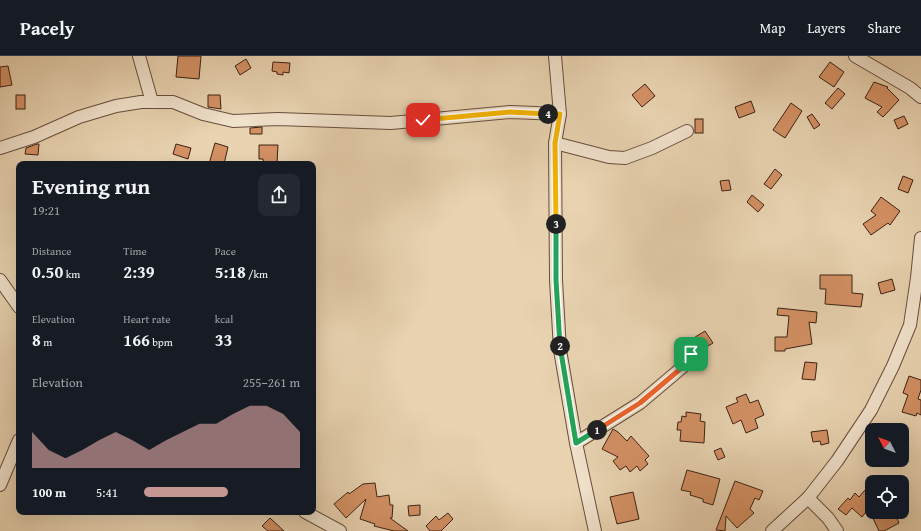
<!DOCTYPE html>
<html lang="en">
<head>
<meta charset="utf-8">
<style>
  :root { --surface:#171b24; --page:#242831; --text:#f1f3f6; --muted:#9ea1a6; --line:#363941; --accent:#c59692 }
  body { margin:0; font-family:"Gentium Book Plus",serif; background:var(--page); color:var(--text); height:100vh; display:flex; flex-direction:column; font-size:15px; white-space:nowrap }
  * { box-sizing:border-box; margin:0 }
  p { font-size:13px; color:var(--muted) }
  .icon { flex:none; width:22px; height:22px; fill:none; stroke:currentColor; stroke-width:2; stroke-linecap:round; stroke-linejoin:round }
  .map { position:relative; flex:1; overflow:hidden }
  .side { position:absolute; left:16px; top:105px; width:300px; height:354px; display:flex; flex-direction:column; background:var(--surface); border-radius:8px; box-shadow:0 4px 16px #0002 }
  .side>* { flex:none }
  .needle { width:26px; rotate:312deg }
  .tools { position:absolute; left:865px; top:367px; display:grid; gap:8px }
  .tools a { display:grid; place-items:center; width:44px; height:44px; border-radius:8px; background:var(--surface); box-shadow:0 4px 16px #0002; font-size:20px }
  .pin { position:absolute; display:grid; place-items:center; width:34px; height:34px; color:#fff; margin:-17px; border-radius:8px; box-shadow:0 2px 6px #0006 }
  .km { position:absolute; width:20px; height:20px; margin:-10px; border-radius:50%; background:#222; color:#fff; font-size:11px; line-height:20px; text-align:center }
  .round { display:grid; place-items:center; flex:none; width:42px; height:42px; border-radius:8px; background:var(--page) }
  .overview { display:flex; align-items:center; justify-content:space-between; height:68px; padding:0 16px }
  h1 { font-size:22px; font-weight:700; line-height:30px }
  .metrics { display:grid; grid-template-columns:repeat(3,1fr); gap:6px; height:68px; padding:4px 16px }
  .metrics div { display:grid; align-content:center }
  .metrics b { font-size:17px; font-weight:700 }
  .metrics small { font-size:11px; font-weight:400 }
  .metrics p { font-size:11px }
  .chart { height:112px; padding:8px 16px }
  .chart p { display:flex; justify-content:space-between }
  .chart svg { width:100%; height:72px; margin-top:4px; fill:var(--accent); opacity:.7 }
  ul { padding:0 16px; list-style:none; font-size:13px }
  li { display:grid; grid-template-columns:64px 48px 1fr; align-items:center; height:30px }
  li i { height:10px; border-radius:5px; background:var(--accent) }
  header { display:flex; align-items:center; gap:24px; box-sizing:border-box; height:56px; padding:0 20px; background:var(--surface); border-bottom:1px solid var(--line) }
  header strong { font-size:19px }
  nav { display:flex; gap:22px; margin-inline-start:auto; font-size:14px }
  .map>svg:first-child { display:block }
</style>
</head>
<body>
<header>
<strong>Pacely</strong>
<nav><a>Map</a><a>Layers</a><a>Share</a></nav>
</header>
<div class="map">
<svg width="921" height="475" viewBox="0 0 921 475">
  <rect width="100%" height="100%" fill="#e9d3b1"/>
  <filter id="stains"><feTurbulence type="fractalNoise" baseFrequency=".005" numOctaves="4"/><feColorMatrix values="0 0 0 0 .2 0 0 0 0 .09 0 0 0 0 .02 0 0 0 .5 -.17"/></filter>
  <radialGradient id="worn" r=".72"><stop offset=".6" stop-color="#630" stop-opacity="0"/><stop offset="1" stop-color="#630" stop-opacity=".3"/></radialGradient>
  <g fill="#d49164" stroke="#3c2115">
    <polygon points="178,0 201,0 199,23 176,21"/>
    <polygon points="246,3 251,12 240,19 235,10"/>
    <polygon points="273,6 290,7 289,17 283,16 283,19 277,18 277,16 272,15"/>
    <polygon points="830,6 844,16 834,31 819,21"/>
    <polygon points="8,10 12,29 0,31 0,11"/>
    <polygon points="874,26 888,31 887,32 899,44 883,61 877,56 882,51 865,42"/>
    <polygon points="645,28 655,40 642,51 632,39"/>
    <polygon points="838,32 845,38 832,53 825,47"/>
    <rect x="16" y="39" width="9" height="14"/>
    <polygon points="208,39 220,39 221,53 208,51"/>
    <polygon points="751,45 755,56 739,62 735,51"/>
    <polygon points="791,47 802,55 785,82 773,74"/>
    <polygon points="812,58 820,69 814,73 807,61"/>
    <polygon points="904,60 908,68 898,73 894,64"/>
    <rect x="695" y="63" width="8" height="14"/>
    <polygon points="262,71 262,78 250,78 250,72"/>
    <polygon points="215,87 228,91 224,108 209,108"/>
    <polygon points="37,88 39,88 38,99 25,98 26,92"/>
    <polygon points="176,88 191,92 188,103 173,98"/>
    <polygon points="259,89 278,89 277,108 264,108 263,103 259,103"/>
    <polygon points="775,113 782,119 771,133 764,128"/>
    <polygon points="903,120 913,124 908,137 898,133"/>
    <polygon points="729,124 731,134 722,135 720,125"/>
    <polygon points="752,139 764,149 758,156 747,146"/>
    <polygon points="881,141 900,155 890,169 888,167 871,179 863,168 876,159 871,155"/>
    <polygon points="820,219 852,219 852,237 863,238 861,251 825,248 826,233 820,233"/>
    <polygon points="892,223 895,234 881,238 878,227"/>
    <polygon points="778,252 817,256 816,267 809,266 812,288 785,293 785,295 775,295 775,281 787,281 789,260 777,259"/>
    <polygon points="705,275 713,287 700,295 692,283"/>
    <polygon points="805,306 817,307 815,324 802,323"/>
    <polygon points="909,320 921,324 921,334 918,343 921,344 921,359 917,357 916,360 902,356 908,339 903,337"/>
    <polygon points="746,338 750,347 758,344 764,359 755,363 758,372 746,377 741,364 733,368 726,351 738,346 736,342"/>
    <polygon points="686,356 701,358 700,365 705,366 704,387 680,385 681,374 677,374 678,366 681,366 682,360 686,361"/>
    <polygon points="613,373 618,376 627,385 631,380 649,400 645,404 648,408 640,415 637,410 630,416 626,410 620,414 613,405 618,401 602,393"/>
    <polygon points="827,374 829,387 821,389 820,385 813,386 811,376"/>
    <polygon points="721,392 725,401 718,404 714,395"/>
    <polygon points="687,414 720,423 713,449 703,446 703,443 690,439 691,436 681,434"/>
    <polygon points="735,425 763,435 759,444 755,442 750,453 754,457 737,472 726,460 725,475 716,474"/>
    <polygon points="872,426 872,448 862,461 852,452 846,459 838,453 848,442 850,444 855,437 859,441"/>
    <polygon points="375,427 377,441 389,439 390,449 393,449 392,462 390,462 408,475 394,475 374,470 375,468 360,463 366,443 346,462 334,448 348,436 349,438 363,428"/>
    <polygon points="633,436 639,463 617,468 610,441"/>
    <polygon points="420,449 420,459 409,460 408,450"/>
    <polygon points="870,456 894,456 899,467 884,475 879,475"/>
    <polygon points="448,457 453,463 441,475 430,475 426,470 436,460 439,464"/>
    <polygon points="270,462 284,475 268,475 262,470"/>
  </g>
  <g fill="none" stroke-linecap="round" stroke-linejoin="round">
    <g stroke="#674e3c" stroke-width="14">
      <g id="minor">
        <polyline points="139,0 152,46"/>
        <polyline points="555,0 560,58 555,87 556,224 560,294 576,387 595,475"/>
        <polyline points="855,0 910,32 921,41"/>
        <polyline points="555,87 609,101 625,102 652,92 687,75"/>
        <polyline points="0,92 34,81 79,61 116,50 141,46 173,46 203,58 233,65 278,63 391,67 510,56 560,58"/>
        <polyline points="0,224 19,251"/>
        <polyline points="576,387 640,347 685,309 691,298"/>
        <polyline points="0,429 19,384"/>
        <polyline points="808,442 828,462 837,475"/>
        <polyline points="305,456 340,475"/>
        <polyline points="772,475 808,442 837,405 871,354 893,310 910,269 917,222 921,182"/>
      </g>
    </g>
    <use href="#minor" stroke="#f1e2cc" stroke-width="12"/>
  </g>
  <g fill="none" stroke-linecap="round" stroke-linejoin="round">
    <g stroke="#fff" stroke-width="8">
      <polyline id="split-1" points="597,374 640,347 685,309 691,298"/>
    </g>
    <g stroke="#fff" stroke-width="8">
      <polyline id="split-2" points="560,290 576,387 597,374"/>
    </g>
    <g stroke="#fff" stroke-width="8">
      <polyline id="split-3" points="556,168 556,224 560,290"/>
    </g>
    <g stroke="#fff" stroke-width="8">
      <polyline id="split-4" points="548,58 560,58 555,87 556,168"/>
    </g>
    <g stroke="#fff" stroke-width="8">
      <polyline id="split-5" points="423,64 510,56 548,58"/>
    </g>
    <use href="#split-1" stroke="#f0652b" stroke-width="5"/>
    <use href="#split-2" stroke="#22a559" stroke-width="5"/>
    <use href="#split-3" stroke="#22a559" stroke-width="5"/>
    <use href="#split-4" stroke="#f5b400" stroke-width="5"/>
    <use href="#split-5" stroke="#f5b400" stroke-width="5"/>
  </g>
  <rect width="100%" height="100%" filter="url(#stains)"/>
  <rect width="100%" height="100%" fill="url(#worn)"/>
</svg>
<div class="tools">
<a><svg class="needle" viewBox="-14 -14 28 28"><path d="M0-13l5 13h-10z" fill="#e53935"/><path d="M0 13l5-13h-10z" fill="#9ea1a6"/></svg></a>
<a><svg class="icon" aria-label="locate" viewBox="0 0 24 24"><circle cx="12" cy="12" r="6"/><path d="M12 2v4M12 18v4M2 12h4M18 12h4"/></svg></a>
</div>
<div class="pin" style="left:691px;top:298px;background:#1e9e55"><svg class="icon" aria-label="arrive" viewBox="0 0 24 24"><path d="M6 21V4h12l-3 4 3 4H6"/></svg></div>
<div class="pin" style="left:423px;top:64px;background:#d93025"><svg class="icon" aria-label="check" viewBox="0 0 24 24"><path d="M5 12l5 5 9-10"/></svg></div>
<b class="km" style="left:597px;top:374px">1</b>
<b class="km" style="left:560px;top:290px">2</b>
<b class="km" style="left:556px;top:168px">3</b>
<b class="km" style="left:548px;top:58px">4</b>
<section class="side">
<div class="overview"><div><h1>Evening run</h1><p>19:21</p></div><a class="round"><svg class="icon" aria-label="share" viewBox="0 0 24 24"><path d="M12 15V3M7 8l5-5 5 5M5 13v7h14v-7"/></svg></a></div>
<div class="metrics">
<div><p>Distance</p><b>0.50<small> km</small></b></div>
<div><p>Time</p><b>2:39</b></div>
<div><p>Pace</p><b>5:18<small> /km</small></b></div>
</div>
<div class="metrics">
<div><p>Elevation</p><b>8<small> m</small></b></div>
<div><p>Heart rate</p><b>166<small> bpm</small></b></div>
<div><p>kcal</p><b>33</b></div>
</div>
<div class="chart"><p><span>Elevation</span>255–261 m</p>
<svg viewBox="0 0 160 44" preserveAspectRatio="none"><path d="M0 44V22L10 33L20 38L30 33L40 27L50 22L60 27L70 33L80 27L90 22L100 17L110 17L120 11L130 6L140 6L150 11L160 22V44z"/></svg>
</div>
<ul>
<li><b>100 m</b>5:41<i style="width:54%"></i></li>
</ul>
</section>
</div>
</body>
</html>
